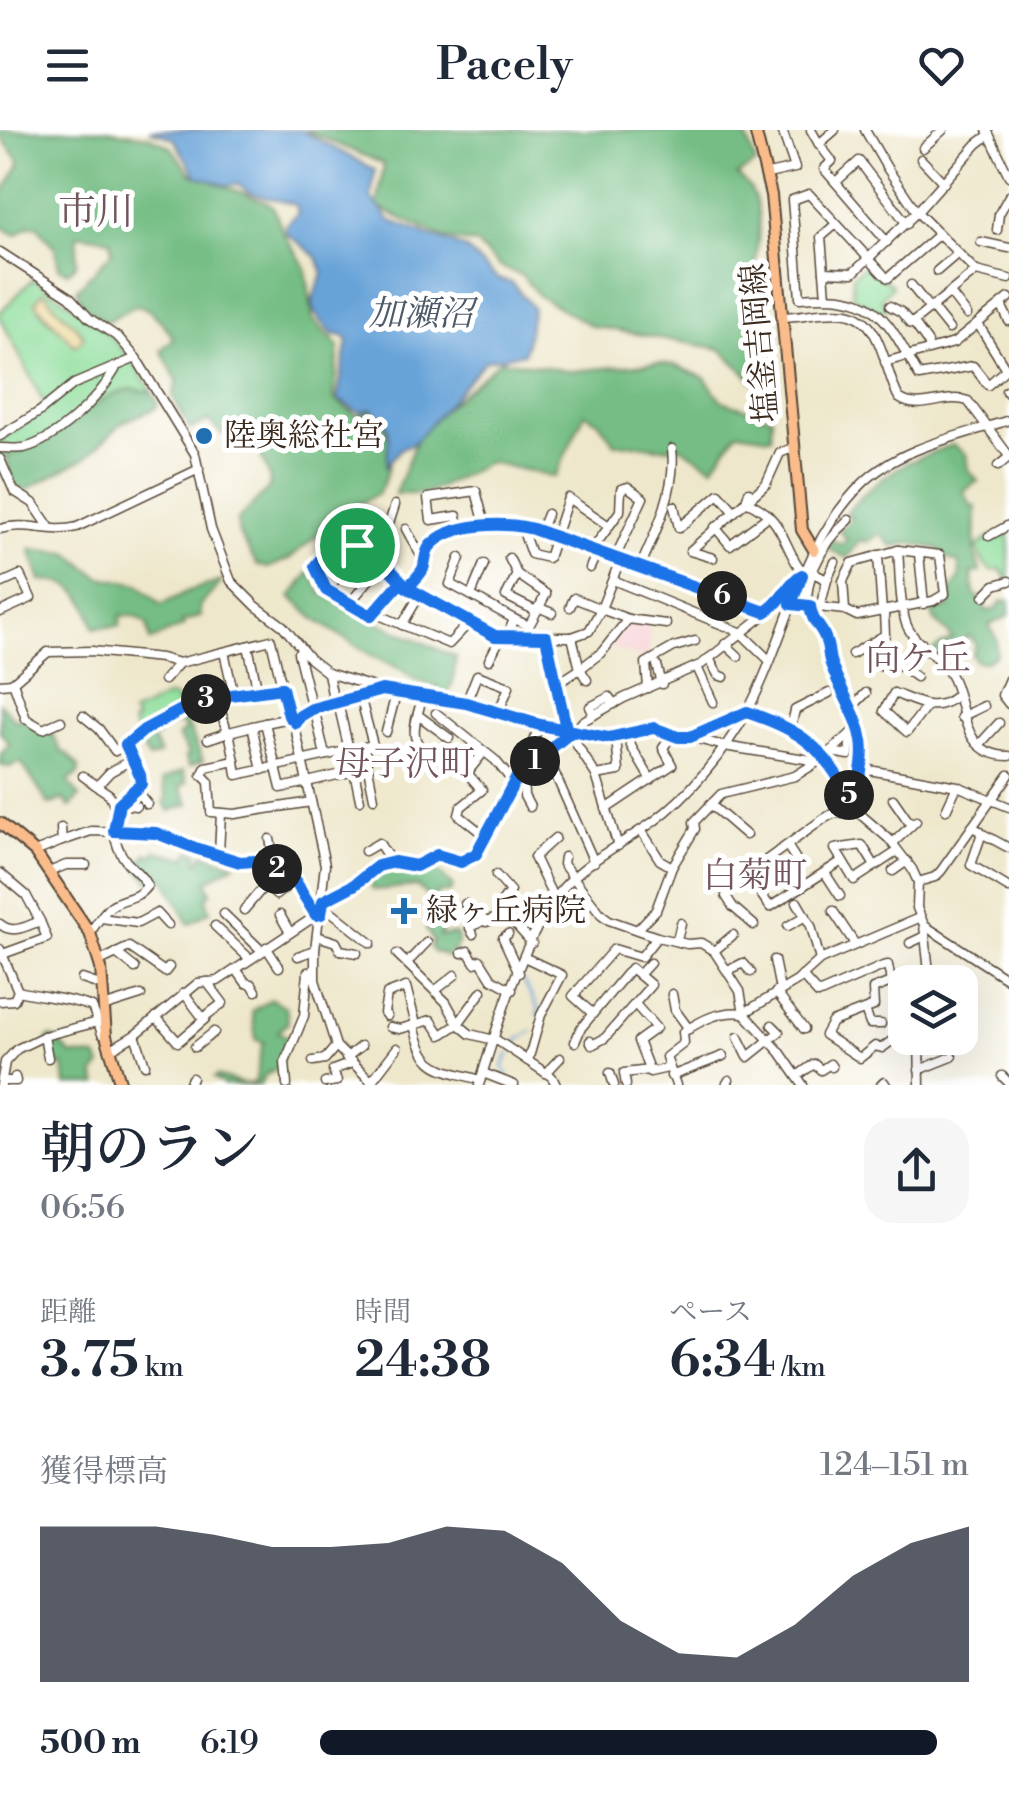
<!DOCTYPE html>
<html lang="ja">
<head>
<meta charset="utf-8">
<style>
  :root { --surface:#fff; --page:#f6f6f7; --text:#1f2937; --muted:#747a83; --accent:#111827 }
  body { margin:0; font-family:"Libre Bodoni","Noto Serif JP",serif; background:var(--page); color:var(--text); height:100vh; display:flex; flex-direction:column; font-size:38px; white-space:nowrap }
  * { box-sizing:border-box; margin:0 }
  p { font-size:32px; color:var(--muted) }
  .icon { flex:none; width:55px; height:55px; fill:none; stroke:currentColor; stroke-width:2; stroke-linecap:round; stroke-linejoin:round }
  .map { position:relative; height:955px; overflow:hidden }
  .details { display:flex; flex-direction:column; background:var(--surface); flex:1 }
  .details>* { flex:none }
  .buttons { position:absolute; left:888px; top:835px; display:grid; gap:20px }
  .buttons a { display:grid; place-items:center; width:90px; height:90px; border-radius:20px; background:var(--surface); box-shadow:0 10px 40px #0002; font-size:50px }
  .pin { position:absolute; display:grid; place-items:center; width:85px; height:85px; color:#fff; margin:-42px; border:5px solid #fff; border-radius:50%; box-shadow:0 2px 10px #0007 }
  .km { position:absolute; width:50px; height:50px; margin:-25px; border-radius:50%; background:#222; color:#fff; font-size:28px; line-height:50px; text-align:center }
  .round { display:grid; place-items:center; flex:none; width:105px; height:105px; border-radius:30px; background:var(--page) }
  .summary { display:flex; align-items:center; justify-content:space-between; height:170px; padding:0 40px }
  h1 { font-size:55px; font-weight:600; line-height:75px }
  .metrics { display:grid; grid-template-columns:repeat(3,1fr); gap:15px; height:170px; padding:10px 40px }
  .metrics div { display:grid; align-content:center }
  .metrics b { font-size:50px; font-weight:600 }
  .metrics small { font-size:28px; font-weight:400 }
  .metrics p { font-size:28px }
  .chart { height:280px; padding:20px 40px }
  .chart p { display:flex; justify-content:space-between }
  .chart svg { width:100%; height:180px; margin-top:10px; fill:var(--accent); opacity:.7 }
  ul { padding:0 40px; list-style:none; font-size:32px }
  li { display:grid; grid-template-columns:160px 120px 1fr; align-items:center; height:75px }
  li i { height:25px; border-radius:12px; background:var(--accent) }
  header { display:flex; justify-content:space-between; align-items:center; height:130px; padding:0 40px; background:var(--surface); font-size:45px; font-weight:600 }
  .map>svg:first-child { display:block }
</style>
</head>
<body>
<header><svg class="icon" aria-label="menu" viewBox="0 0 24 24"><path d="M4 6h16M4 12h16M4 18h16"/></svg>Pacely<svg class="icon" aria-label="heart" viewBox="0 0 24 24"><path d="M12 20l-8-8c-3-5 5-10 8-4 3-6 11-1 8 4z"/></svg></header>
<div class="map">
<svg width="1009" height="955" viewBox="0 0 1009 955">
  <rect width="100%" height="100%" fill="#fff"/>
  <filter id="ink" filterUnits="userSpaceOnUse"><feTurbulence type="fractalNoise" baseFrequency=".01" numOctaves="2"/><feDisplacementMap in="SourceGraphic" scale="20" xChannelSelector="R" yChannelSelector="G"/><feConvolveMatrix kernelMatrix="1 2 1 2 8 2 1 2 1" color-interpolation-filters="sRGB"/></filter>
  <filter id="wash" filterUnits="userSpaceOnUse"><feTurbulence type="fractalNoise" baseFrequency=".0048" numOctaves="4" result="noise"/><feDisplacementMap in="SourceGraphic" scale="40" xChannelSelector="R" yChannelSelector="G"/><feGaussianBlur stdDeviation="2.25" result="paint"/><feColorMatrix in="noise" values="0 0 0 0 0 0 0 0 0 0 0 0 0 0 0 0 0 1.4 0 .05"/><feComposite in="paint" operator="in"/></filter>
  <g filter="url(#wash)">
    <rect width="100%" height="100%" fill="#eee7cb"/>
    <polygon fill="#f7cfd4" points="630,493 650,495 648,505 652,507 646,529 610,517"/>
    <g fill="#90de9d" stroke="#66845e" stroke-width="2.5" fill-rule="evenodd">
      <polygon points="866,134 892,156 881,169 889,177 882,182 852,166 853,146"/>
      <path d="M33,149C83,180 122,208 151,260L89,278L26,321L1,328L0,310L47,279L0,187V182ZM44,162C55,179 72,190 84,206L77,214L45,187L35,172Z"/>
      <polygon points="1009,402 1009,449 1007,449 1001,439 992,441 984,434 976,417 991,407 993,410"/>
      <polygon points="166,567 174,567 180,578 137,604 132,593 136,591 132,584"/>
    </g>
    <g fill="#74bd84" stroke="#587451" stroke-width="2.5">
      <path d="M0,0H104L148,6L171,17L190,43L267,72L274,78L283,103L306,138L313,189L339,217L334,269L358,286L371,281C398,302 393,338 378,364L347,380L289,429L268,438L257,435L239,404L237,391L269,358L270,348L252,304L223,305L209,291L190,299L173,267L177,251L161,220L173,209C170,200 150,176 138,176C130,176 116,187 108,191C94,187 78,174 77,159L112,122L110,109L78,104L76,134L68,142L59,138L55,118L37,96H28L16,105L0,96V67L19,36L18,29L0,6Z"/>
      <path d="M304,0H744L756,34L737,45C769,68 758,110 754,144L740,155L764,261L721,219L592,196L539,166L522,146L499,136L476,114L446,109L377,77L384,34Z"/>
      <path d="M501,230L573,241L657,233L674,235L705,248L722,271L772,287L771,307L737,302L713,337L680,316C652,322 641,311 615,314L599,292L585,283L555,347L489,332L426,364H395L420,300Z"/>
      <path d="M131,259L151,262L158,273L156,278L123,292L87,327L26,360L16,358L10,349L7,327C18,320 31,319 43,312C73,293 96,266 131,259Z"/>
      <path d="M953,315L966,324L968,339L978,351L964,361L971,376L976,377L975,423L980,442L972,443L974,464L981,469L986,481L998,479L1000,472L1009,470V486L989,495L997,510L996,525L985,532L976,531L972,525L976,515L970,506L964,509L965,513L960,516L955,514L945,521L943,529L933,520L953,508L935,491L931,481L949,478L951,459L960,448L959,433L944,427L940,419L909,413L893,417L881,404L867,412L860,410L847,428L827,418L832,410L842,415L847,409L839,401L852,389L846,383C881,343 904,332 953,315Z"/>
      <path d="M30,419L68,423L100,447L139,454L161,475L189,461L222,451L200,476L201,486L182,492L184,496L150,511L147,494L135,486H120V496L94,498C88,468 75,449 41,451Z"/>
      <polygon points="311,440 320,462 352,481 456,527 453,552 446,567 436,567 438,557 415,550 402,540 369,524 316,490 291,467"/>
      <polygon points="0,573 16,591 21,587 41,603 50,600 62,623 66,623 79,637 78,644 68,652 80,667 70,677 63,669 49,675 21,632 9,637 0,635 1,623 10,614 0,602"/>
      <polygon points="183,583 203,631 189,636 185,627 189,625 178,607 185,600 182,593 156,599 159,605 152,608 160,624 148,629 138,607"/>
      <polygon points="183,641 187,653 180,656 189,674 170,681 164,672 167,668 162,650"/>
      <polygon points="190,720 198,722 197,730 200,732 203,723 235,734 207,751 211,763 206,769 210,781 189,794 165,749 150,752 138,738 147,723 152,726 156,721 186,728"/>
      <polygon points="428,731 453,757 450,762 440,762 431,770 417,756 373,760 368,746 385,736"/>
      <path d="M440,788L444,795L440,806L456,804C462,816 454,820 446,827L438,822L435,823L430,817L433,811L426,799Z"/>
      <polygon points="271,869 286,877 288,893 278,902 288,907 279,938 266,944 260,955 224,955 214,948 217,946 243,954 255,953 263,912 256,910 252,881"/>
      <polygon points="53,907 72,925 97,927 101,936 94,944 98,955 66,955 64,935 55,937 48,908"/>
    </g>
    <path fill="#eeda9e" stroke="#94825e" stroke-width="2.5" d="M44,162C55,180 72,189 84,207L75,216L35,172Z"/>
    <path fill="#68a3d8" stroke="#52667b" stroke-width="2.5" d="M149,0H300L375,40L371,68L391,91L466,119L498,149L512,153L533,178L524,223L485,231L414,313L401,318L386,336C387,313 397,293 371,279L359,282L337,269L348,211L344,206L332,204L314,182L313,168L323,144L317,127L285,102L286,95L298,83L296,75L248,62L238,54L225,55L196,46L174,9Z"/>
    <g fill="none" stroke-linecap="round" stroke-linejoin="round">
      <g stroke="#68a3d8" stroke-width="2.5">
        <polyline points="523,851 539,880 537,884"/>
        <polyline points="514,919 517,911 532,901"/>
        <polyline points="508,948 503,937 509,924"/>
      </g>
    </g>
  </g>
  <g filter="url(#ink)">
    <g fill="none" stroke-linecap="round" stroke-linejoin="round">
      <g stroke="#564638" stroke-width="11">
        <g id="minor">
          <polyline points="811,0 819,14"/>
          <polyline points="835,0 819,14 832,31 824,39 887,112"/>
          <polyline points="865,0 887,38 917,82 977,14 989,5"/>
          <polyline points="987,0 1009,46"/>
          <polyline points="923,18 943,0"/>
          <polyline points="921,29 944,53"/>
          <polyline points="768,44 795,38 782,0"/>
          <polyline points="836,52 859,31 907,94"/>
          <polyline points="997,100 999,84 1009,66"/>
          <polyline points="981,112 1009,118"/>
          <polyline points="0,122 70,167 89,188 119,208 136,228 195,324 211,399 231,451 256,476 283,496 310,529 328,543 396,564 466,573 540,595 608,607 654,598 678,607 690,607 747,582 791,598 814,614 860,684 889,709 912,739 918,752 917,778 924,795 930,852"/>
          <polyline points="937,141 958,123"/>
          <polyline points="824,142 821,107 836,94"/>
          <path d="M883,144L809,64L792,70L800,168C877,162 884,184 919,246L973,236L988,255L1006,239L978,194"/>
          <polyline points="888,148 939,104"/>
          <polyline points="911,155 930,179"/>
          <polyline points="950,163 967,185"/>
          <polyline points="826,166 824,142 853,143 917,82 976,141"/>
          <polyline points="1001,175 1009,191"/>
          <polyline points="890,176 901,182 911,194 976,141 1009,149"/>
          <polyline points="932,178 949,199"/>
          <path d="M783,187C804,186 827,180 847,183C883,189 884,242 899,268C920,283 944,263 968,271L1009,326"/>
          <polyline points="913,192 928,213"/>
          <polyline points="885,232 954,213 1009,168"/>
          <polyline points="1006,261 1009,264"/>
          <polyline points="0,306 39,282 74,254 136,228"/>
          <path d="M0,318C8,318 17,319 24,318C57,310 99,268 115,240"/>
          <polyline points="0,329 14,361 33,373 50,398"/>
          <polyline points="998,336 1009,327"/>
          <path d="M749,362L746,371C786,389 781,414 803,443"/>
          <polyline points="674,376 679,398 719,364 734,381"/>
          <path d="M849,390C824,411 795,458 813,492C816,499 824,502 826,510C829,520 829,530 834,540C851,582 881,625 852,669"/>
          <polyline points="715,397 730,415 767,387"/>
          <polyline points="527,398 525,407 531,424 548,428 568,368 609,396"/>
          <path d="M0,399C27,391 50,404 77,397L199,339"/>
          <polyline points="406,399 424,431"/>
          <polyline points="461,401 457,386 431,390 428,368 476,361 485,395"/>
          <polyline points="540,402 547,384"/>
          <polyline points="989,406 1009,395"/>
          <polyline points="357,415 365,401 359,398"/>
          <polyline points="367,419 386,403 395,375"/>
          <polyline points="592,420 620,381 621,359 628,357 643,368 615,428"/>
          <path d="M898,420C900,442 899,468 905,490C910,512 939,525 950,544C967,570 957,625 1009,626"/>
          <polyline points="919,424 924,474"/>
          <polyline points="878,425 882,482"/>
          <polyline points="460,428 450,454 514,489 507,507"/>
          <polyline points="509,428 517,444 546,464 529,496 514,489"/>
          <polyline points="713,428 690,421 766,354 780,323 795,317"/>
          <polyline points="620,430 601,479 628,489"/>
          <path d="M640,437C656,402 677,358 672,319"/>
          <polyline points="590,438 597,422"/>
          <polyline points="813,443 827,450 820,478"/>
          <polyline points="517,444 506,466 536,481"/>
          <polyline points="613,450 740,502 768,529"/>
          <polyline points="827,450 835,432"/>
          <polyline points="400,453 371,486 327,460 315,436 336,411 373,422 400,453 495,506 546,507 566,598 596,645 618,716"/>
          <polyline points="0,454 20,445 31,468 0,482"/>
          <path d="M408,458C412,452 420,445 423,439C426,431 424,423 430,416C451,392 505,393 533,399L765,482"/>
          <polyline points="327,460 363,417"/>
          <polyline points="471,465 484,434"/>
          <polyline points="984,466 995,455 1009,451"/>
          <polyline points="349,474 383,433"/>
          <polyline points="791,474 845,480 857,486 933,471 945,464 940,425 898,420 852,433 843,451 845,480"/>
          <polyline points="538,477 552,483"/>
          <polyline points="570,477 574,468 601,479 589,501 572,507"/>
          <polyline points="374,483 449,514 469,493"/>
          <polyline points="402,495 418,468"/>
          <polyline points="546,507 572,507 580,539 557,554"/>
          <polyline points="725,514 738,526"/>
          <polyline points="248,516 258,562"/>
          <polyline points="224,522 234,565"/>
          <polyline points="298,523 312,579"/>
          <polyline points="852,524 885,505 884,482"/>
          <polyline points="709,528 718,545 724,547"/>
          <polyline points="489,530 501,507"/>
          <polyline points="657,535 662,554"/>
          <polyline points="879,536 891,529 916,547"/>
          <polyline points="697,537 713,572"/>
          <polyline points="904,538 923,514"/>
          <polyline points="328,543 334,574"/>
          <polyline points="1009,549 1002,565 1009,574"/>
          <polyline points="164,550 179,533"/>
          <polyline points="587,550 580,539 602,522 628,489 666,494"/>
          <polyline points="13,552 26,589 43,599 61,591"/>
          <polyline points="0,554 12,553 48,522 92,521 161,528 179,533 271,510 289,586 296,593"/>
          <polyline points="648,558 646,533 674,517 695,511"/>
          <polyline points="217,567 227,602"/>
          <path d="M422,569C415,593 406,612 432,627"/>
          <polyline points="338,573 349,620"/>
          <polyline points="466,573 477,545 509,557 498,583"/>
          <path d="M927,576L907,602L884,581L894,563C917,572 935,584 956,566"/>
          <polyline points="314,578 325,625"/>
          <polyline points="851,578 866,563"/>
          <polyline points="436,583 495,630 513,652"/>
          <polyline points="418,585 449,608"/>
          <polyline points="594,585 590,577 609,567 614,574"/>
          <polyline points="83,586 99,599 115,621 126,615"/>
          <polyline points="961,587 984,576"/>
          <polyline points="290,588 265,593 281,658 368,638 364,617"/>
          <polyline points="540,595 533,611 547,620"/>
          <polyline points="252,596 262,640"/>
          <polyline points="791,598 795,580 829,563"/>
          <polyline points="576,600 583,591 624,568 702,534 781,472 796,448 802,445"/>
          <polyline points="386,602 396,564"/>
          <polyline points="629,603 631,616 651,650"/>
          <polyline points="690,607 724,616"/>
          <polyline points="208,609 229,602"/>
          <polyline points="980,614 999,593"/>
          <polyline points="730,617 818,631"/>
          <polyline points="831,622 849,625 851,605"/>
          <polyline points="483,623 467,643 482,660 461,677 459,685 484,705"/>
          <polyline points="825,627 860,595"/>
          <polyline points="548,628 594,732"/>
          <polyline points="235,631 229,602 265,593"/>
          <polyline points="368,638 374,668"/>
          <polyline points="523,640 524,666 530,677"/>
          <polyline points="869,640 957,656 1009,677"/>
          <polyline points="354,641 360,670"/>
          <polyline points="596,645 619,641 616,607"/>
          <polyline points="83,646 97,656"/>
          <polyline points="136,660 147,674"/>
          <polyline points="893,669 911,695"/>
          <polyline points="311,672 235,684 211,682 209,652 202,645 206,637 235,631 237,645 373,615 360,566"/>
          <polyline points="119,674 136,676"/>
          <polyline points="710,674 746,705"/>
          <polyline points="606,679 672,635 663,618 672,605"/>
          <polyline points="117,680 109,664 97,656 110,642 133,629"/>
          <polyline points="946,680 957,656"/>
          <polyline points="972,697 980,701 981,706 971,735 1009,758"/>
          <polyline points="641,700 660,730 672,737"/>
          <polyline points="981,703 1009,718"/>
          <polyline points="270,709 276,739"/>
          <polyline points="62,711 91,701 156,703 241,731 255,731 291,746 317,785 321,784"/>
          <polyline points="893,713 916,691"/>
          <polyline points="365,721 379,713 391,732"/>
          <polyline points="35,722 62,711 61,698"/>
          <polyline points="219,723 221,683"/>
          <polyline points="564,727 563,734 601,784 609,790 657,807 687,814 701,813 714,821 740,861 744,883 797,851 820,830 919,788"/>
          <polyline points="875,736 862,715 835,719 854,750 898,721"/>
          <polyline points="893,741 907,731"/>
          <polyline points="49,742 66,735 86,735"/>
          <path d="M0,743L26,765L40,791C26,796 13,805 0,794"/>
          <polyline points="825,743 840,766"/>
          <polyline points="772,744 797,731 788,717"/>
          <polyline points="496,745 510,761 499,776 532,813"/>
          <polyline points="918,752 935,747 941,741 1009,645"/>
          <polyline points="761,764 770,777 842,731"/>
          <polyline points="554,769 534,727 555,708"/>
          <path d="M323,771L354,755L378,736L394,732L416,735L437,725C452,730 462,736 476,724L518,645L571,602"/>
          <polyline points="797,772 811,796 820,830"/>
          <polyline points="465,774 486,792 507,784"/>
          <polyline points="323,775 371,813"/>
          <polyline points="244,780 265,755 276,765 295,750"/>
          <polyline points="833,781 855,814"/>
          <polyline points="224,784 261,820"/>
          <polyline points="280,785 289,801"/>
          <polyline points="101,788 138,793 157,783 168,795"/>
          <polyline points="754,795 733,777 726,766 728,763 758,736 822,690 832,684 857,681"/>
          <polyline points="215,796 249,828"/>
          <polyline points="788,796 806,786"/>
          <polyline points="925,796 1009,850"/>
          <polyline points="638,799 656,780 672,737 695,699 694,692 721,664 795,646 819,631"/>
          <path d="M90,803C96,794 103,782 111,776C124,767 137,770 147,756C142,744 134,741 126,731C114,716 107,686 122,669C127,664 135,661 141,655V645L126,615L144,601L202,569L282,558"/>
          <polyline points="473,804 470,798 484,790"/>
          <polyline points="508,804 503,808 519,843"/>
          <polyline points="317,806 336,812 340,820 357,823"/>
          <polyline points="677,810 681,793"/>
          <polyline points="910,813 925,806"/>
          <polyline points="266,817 279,837"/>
          <path d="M0,819L18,861C43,867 68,868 92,877L98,892"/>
          <polyline points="714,821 733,805"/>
          <polyline points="116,823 135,838"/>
          <polyline points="462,823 468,821 475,833 480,830 492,849 512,860"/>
          <polyline points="397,824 446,872 458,894 470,904 498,911 552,947 556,955"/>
          <polyline points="0,825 47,808 40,791"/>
          <polyline points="298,826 315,820"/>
          <polyline points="526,828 562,845 541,885 528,931"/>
          <polyline points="774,830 780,860"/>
          <polyline points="100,831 129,817 165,842 169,837"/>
          <polyline points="407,833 427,812"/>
          <polyline points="236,839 246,853 252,854 256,861"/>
          <polyline points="729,840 743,833 751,842"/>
          <polyline points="639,845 650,833"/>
          <polyline points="802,846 818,864 883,836 888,835 891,852"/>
          <polyline points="82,849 103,856"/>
          <polyline points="960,855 966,854"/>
          <polyline points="436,860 455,845"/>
          <polyline points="776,862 804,899"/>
          <polyline points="184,863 203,888 223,873 207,852"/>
          <polyline points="672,864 675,880 689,899"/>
          <polyline points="0,871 14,870 18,861"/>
          <polyline points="635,874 656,898 638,911 650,942 668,938"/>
          <polyline points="960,875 969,875"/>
          <polyline points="103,877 141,865"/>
          <polyline points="865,880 870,894 881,894"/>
          <polyline points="592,883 573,866 614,819 641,827 657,807"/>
          <polyline points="387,886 384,883 387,864 406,857 416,894"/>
          <polyline points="156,887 178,912 205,889"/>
          <path d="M414,895C425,942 438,937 480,950"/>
          <polyline points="390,897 400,899 431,890 441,905 458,894 482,861"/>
          <polyline points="905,901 882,918 875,916 860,928 825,905 832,892 874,876 873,859 891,852 929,847"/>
          <polyline points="135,905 145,935"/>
          <polyline points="44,906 48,928"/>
          <polyline points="738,907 748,927 779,902 772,895"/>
          <polyline points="919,908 920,955"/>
          <polyline points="575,912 581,898 631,838 651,855 605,908 592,915 590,911"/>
          <polyline points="195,917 214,902"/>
          <polyline points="110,920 135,905 198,853 218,851 317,785"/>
          <polyline points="346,928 361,916"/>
          <polyline points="313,931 325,929 336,916"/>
          <polyline points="919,940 952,927"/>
          <polyline points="483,943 514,955"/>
          <polyline points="546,943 560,928"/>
          <polyline points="610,943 614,955"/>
          <polyline points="671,946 723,926"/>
          <polyline points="797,946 814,934 821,940 830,934 832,937"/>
          <polyline points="1002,946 1009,953"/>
          <polyline points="2,951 16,951 15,947"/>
          <polyline points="371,952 397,918"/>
          <polyline points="325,953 337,951 333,940 352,933"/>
          <polyline points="1,955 5,932 17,919 44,906 98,892 102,904"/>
          <polyline points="189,955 192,948"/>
          <polyline points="287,955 285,932 304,886 308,842 314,841"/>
          <path d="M375,955L336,916L315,850V820L325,735L295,597C304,573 358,566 382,560"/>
          <path d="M479,955C495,902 526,800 562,759C586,731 623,713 653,692C690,665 725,621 747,582C788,506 799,415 863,353C900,317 961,306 1009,290"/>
          <polyline points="626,955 624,943 650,940"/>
          <path d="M676,955L666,927L684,913L683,902C702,890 720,880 744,883L780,922L803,955"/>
          <polyline points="726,955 729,950"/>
          <polyline points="881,955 884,952 886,955"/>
        </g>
      </g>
      <g stroke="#564638" stroke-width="14">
        <g id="major">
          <polyline points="755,0 771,65 802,400 814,420"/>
          <polyline points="0,693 35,722 90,803 101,838 106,906 121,955"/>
        </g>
      </g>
      <use href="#minor" stroke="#fff" stroke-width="8"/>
      <use href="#major" stroke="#f9bc8a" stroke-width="10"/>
    </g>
  </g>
  <g fill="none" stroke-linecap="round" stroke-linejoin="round" filter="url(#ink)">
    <g stroke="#fff" stroke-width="20">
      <path id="route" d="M357,415L373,422L408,458L495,506L546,507L566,598L571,602L518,645L476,724L461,732L437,725L416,736L394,732L378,736L354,755L323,771L321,784L316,785L292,746L283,742L255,731L240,732L195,718L156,703L114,701L119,674L141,654L140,645L126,615L144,600L202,569L282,558L289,586L296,593L300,586L312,579L382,560L466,573L540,595L608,608L654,598L678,607H690L747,582C806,603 820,615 852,670L854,668C876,602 853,592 831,534C828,526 829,519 826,511C823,497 812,494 810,476L791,474L802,445C787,453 783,472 765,482L533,399C505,392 451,392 430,416C424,424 426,431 423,439C420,445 412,452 408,458L400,453L371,486L326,460L315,436L336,411L357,415"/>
    </g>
    <use href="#route" stroke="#1a73e8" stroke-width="12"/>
  </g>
  <g fill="#1f6fb2" stroke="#fff" stroke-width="4">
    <circle cx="204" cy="306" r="10"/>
    <path d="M399 766h10v10h10v10h-10v10h-10v-10h-10v-10h10z"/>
  </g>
  <g text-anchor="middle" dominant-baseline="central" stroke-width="10" stroke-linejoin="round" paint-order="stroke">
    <g font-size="32" fill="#3b2a1e" stroke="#fff">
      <text transform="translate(760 213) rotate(-95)">塩釜吉岡線</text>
    </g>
    <g font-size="32" fill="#3b2a1e" stroke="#fff" text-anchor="start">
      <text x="224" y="306">陸奥総社宮</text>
      <text x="426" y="781">緑ヶ丘病院</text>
    </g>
    <g font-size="35" font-style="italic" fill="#4d5a68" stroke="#fff">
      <text x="421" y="184">加瀬沼</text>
    </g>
    <g font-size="35" fill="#73565b" stroke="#fff">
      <text x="918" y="529">向ケ丘</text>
      <text x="405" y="634">母子沢町</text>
      <text x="755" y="746">白菊町</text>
    </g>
    <g font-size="38" fill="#73565b" stroke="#fff">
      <text x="96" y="82">市川</text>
    </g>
  </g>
</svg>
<div class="buttons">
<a><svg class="icon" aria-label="layers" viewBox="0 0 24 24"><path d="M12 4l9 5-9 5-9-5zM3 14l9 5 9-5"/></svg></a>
</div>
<div class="pin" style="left:357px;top:415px;background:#1e9e55"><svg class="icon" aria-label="arrive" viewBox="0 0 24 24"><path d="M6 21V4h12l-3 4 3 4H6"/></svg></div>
<b class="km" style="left:535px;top:631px">1</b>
<b class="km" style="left:277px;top:739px">2</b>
<b class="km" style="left:206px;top:569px">3</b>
<b class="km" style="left:849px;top:665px">5</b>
<b class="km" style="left:722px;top:466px">6</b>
</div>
<section class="details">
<div class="summary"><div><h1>朝のラン</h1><p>06:56</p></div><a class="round"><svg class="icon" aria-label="share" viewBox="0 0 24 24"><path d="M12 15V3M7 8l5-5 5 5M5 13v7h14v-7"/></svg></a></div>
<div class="metrics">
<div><p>距離</p><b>3.75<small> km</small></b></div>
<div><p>時間</p><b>24:38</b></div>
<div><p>ペース</p><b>6:34<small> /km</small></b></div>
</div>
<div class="chart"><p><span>獲得標高</span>124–151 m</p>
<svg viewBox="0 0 160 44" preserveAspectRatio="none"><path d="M0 44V6L10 6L20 6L30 8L40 11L50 11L60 10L70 6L80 7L90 15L100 29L110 37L120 38L130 30L140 18L150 10L160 6V44z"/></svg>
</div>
<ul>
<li><b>500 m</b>6:19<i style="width:95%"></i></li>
</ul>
</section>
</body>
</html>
